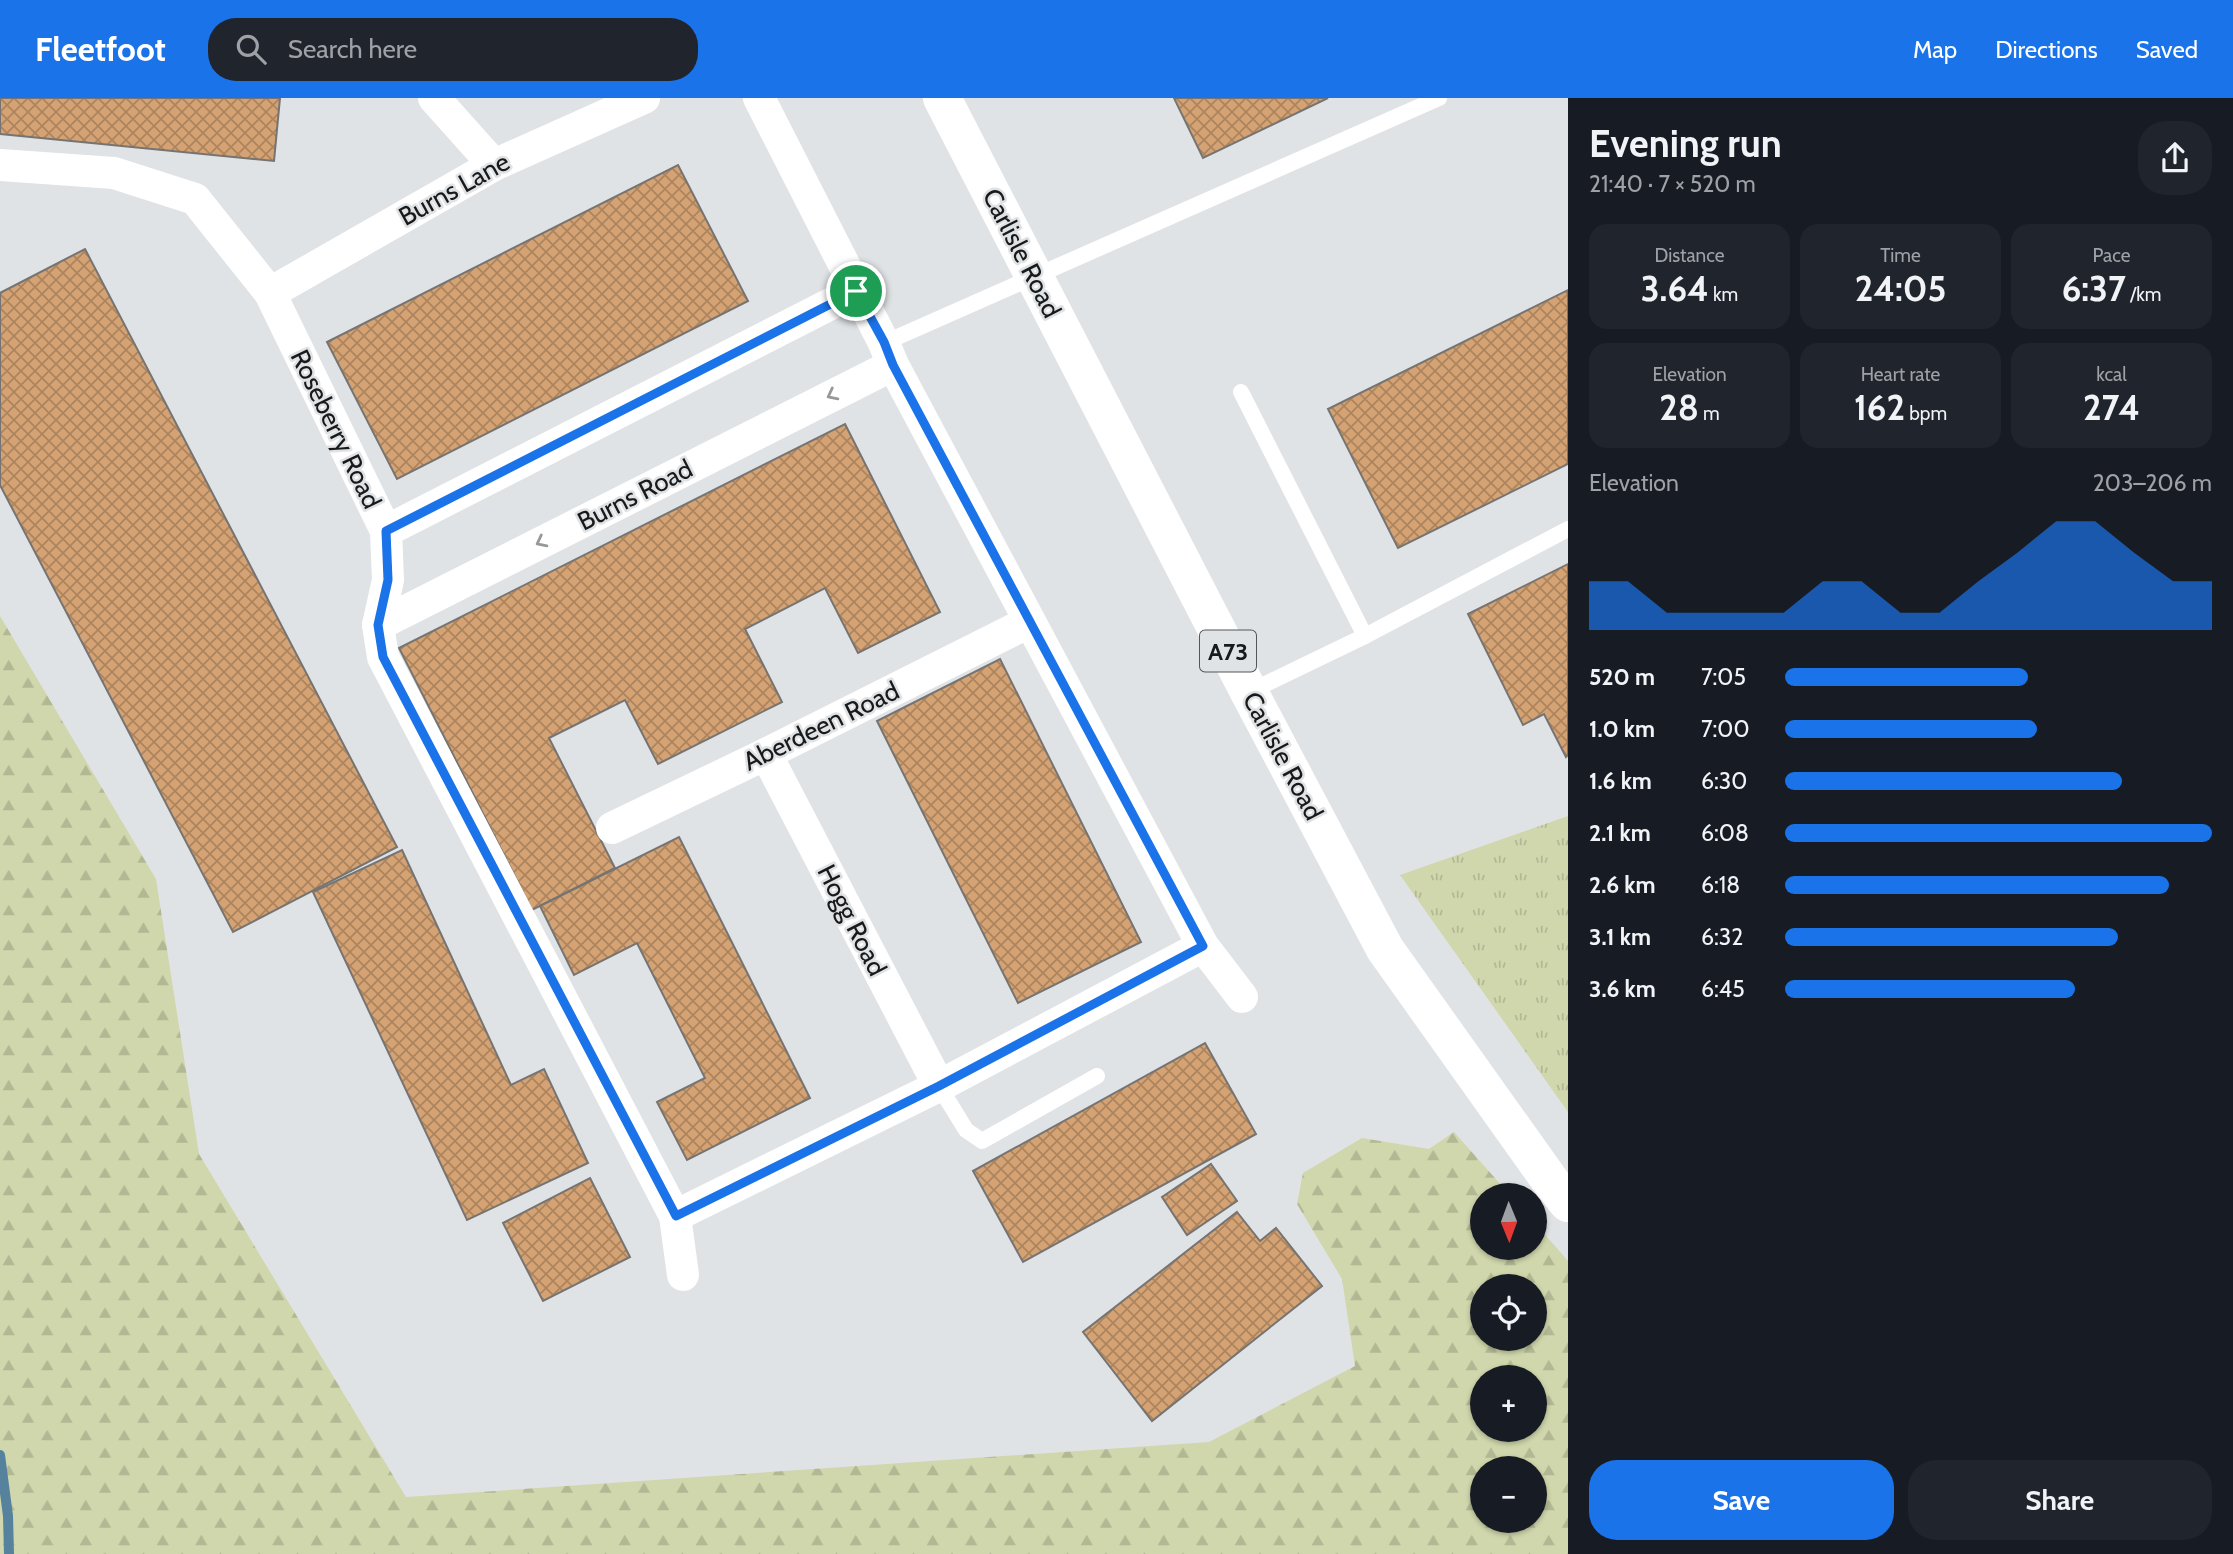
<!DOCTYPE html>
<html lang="en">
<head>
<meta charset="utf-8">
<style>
  :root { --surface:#171b24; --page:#20242c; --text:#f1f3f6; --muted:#9ea1a6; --accent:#1a73e8 }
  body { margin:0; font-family:Cabin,sans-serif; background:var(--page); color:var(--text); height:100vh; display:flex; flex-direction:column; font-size:26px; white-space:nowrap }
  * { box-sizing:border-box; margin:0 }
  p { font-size:23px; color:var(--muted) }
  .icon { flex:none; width:38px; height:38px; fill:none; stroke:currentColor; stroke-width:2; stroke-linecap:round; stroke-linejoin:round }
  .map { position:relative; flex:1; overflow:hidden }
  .sheet { display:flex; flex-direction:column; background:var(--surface); width:665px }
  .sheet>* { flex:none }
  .needle { width:46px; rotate:179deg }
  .controls { position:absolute; left:1470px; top:1085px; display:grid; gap:14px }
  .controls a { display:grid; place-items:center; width:77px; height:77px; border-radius:50%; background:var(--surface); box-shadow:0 2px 5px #0004; font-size:35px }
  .pin { position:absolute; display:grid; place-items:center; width:60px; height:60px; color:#fff; margin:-30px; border:4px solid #fff; border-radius:50%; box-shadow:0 2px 7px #0007 }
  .round { display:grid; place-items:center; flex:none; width:74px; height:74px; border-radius:28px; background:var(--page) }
  .overview { display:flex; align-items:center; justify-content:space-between; height:119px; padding:0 21px }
  h1 { font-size:38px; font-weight:700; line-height:52px }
  .figures { display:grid; grid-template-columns:repeat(3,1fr); gap:10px; height:119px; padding:7px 21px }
  .figures div { display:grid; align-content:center; border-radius:18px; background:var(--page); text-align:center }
  .figures b { font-size:35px; font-weight:700 }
  .figures small { font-size:19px; font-weight:400 }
  .figures p { font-size:19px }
  .chart { height:196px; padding:14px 21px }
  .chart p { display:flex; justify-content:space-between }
  .chart svg { width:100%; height:126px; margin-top:7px; fill:var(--accent); opacity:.7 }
  .primary-button { display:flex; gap:14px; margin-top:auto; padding:14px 21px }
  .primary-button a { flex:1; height:80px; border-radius:28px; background:var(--accent); color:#fff; font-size:28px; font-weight:700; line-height:80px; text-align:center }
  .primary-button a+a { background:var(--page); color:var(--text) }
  ul { padding:0 21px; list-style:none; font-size:23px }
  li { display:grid; grid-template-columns:112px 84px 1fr; align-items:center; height:52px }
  li i { height:18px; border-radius:9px; background:var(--accent) }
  header { display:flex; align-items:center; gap:42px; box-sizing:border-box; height:98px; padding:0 35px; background:var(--accent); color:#fff }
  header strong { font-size:33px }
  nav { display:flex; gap:38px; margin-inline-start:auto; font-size:24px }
  .search { width:490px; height:63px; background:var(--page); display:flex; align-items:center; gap:18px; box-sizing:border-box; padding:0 24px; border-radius:28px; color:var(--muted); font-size:26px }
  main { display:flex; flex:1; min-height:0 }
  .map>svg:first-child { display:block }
</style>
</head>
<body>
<header>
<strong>Fleetfoot</strong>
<div class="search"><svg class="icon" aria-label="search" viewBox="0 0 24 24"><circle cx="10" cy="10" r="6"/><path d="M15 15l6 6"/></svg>Search here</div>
<nav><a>Map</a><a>Directions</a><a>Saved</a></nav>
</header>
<main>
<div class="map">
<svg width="1568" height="1456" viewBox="0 0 1568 1456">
  <defs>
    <pattern id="grass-tufts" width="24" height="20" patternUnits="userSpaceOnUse" patternTransform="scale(1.75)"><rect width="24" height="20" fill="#d0d7ac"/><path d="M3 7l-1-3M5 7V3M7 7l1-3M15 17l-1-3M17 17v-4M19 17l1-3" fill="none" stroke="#b2b893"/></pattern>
    <pattern id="forest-firs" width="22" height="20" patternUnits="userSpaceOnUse" patternTransform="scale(1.75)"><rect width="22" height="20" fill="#d0d7ac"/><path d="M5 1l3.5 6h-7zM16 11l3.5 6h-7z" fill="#b2b893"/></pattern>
    <pattern id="building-cross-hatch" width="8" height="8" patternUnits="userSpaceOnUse" patternTransform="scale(1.75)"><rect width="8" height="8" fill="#d5a373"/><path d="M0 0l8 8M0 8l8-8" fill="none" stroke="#ac845e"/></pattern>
  </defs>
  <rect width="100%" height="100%" fill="#e0e3e5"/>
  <polygon fill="url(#grass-tufts)" points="1568,718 1568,1014 1400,777"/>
  <path fill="url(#forest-firs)" fill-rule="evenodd" d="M0,518L156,781L199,1056L406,1399L1209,1344L1355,1268L1342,1181L1297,1106L1303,1075L1362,1040L1429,1051L1454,1034L1510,1097H1482V1150H1535V1125L1568,1163V1456H0ZM1482,1188H1535V1241H1482ZM1482,1279H1535V1332H1482ZM1482,1370H1535V1423H1482Z"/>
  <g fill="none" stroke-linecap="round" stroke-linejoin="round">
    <polyline stroke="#56829e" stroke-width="10" points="0,1357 8,1418 9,1456"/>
  </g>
  <g fill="url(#building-cross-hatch)" stroke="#767472" stroke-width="2">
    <polygon points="0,0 280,0 274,63 0,36"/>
    <polygon points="1174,0 1328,0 1203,60"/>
    <polygon points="678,67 748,203 397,381 327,244"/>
    <polygon points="85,151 397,749 233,834 0,387 0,195"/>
    <polygon points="1568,192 1568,366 1398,450 1328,311"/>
    <polygon points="845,326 940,514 858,555 825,490 745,531 782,604 658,666 625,602 549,640 615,770 532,812 399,550"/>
    <polygon points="1568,466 1568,657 1566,659 1544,616 1523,627 1468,516"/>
    <polygon points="1000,561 1141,844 1018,905 877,623"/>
    <polygon points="679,739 810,1000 687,1062 657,1004 705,980 637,845 574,877 540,808"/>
    <polygon points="402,752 511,987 544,971 588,1065 467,1122 313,794"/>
    <polygon points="1205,945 1256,1036 1023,1164 973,1073"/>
    <polygon points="1211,1066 1237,1103 1187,1137 1162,1099"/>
    <polygon points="590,1080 630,1159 543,1203 503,1125"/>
    <polygon points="1237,1114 1260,1143 1276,1130 1322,1188 1152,1323 1083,1234"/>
  </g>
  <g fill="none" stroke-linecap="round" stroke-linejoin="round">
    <g stroke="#fff" stroke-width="16">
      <polyline points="884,245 1439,0"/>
      <polyline points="1241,294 1365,538"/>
      <polyline points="1249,594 1365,538 1568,431"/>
      <polyline points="939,988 966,1032 982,1043 1097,978"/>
    </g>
    <g stroke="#fff" stroke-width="32">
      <polyline points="434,0 494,67"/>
      <polyline points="759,0 884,245 893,267 1203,848 1242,899"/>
      <polyline points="0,67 114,75 195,101 270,195 386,433 388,482 378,527 383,559 675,1118 683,1177"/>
      <polyline points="270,195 494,67 644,0"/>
      <polyline points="386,433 856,193"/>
      <polyline points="378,527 893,267"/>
      <polyline points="766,656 939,988"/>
      <polyline points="612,730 766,656 1029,524"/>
      <polyline points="675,1118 939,988 1203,848"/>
    </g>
    <polyline stroke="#fff" stroke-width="38" points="942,0 1249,594 1385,851 1551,1084 1568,1105"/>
  </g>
  <defs><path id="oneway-chevron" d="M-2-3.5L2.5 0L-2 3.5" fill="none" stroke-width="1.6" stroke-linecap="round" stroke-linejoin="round" transform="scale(1.75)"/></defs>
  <g stroke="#979898">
    <use href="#oneway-chevron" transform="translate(832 297) rotate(153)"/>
    <use href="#oneway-chevron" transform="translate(541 444) rotate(153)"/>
  </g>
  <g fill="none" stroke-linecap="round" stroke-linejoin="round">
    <g stroke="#fff" stroke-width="14">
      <polygon id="route" points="856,193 884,244 893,267 1203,848 939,988 676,1118 383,559 378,527 388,482 386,433"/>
    </g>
    <use href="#route" stroke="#1a73e8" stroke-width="9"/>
  </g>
  <g text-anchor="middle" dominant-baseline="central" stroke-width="5" stroke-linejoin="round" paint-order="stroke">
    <rect fill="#e0e3e5" stroke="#545657" stroke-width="2" x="1200" y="532.5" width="56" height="41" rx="5"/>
    <g font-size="24" font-weight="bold" fill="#18191a">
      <text x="1228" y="553">A73</text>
    </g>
    <g font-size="26" fill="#18191a" stroke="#e0e3e5">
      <text transform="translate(454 91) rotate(-29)">Burns Lane</text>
      <text transform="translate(1022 155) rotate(63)">Carlisle Road</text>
      <text transform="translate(336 331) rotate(64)">Roseberry Road</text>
      <text transform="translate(635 397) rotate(-27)">Burns Road</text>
      <text transform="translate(821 628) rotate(-26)">Aberdeen Road</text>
      <text transform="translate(1283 658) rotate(62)">Carlisle Road</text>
      <text transform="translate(852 822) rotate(63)">Hogg Road</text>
    </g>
  </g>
</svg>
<div class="controls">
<a><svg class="needle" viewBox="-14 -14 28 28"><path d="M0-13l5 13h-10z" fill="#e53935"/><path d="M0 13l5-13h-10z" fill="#9ea1a6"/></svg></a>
<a><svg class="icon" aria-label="locate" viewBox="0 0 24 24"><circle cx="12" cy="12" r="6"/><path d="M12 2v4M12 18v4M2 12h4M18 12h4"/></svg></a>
<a>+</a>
<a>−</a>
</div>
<div class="pin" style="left:856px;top:193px;background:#1e9e55"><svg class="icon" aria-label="arrive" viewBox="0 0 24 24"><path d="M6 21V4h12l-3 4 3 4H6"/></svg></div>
</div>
<section class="sheet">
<div class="overview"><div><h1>Evening run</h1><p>21:40 · 7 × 520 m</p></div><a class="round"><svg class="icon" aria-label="share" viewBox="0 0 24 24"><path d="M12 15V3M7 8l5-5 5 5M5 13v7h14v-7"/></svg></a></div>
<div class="figures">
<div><p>Distance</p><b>3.64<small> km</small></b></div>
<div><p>Time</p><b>24:05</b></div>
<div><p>Pace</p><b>6:37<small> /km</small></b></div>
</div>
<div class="figures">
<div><p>Elevation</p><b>28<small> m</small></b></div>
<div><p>Heart rate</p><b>162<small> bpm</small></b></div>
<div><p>kcal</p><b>274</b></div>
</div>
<div class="chart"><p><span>Elevation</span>203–206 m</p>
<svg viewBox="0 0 160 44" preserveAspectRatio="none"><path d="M0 44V27L10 27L20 38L30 38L40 38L50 38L60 27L70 27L80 38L90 38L100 27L110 17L120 6L130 6L140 17L150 27L160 27V44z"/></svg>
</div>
<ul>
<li><b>520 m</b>7:05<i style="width:57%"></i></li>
<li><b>1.0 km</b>7:00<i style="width:59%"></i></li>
<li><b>1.6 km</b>6:30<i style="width:79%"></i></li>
<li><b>2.1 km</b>6:08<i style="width:100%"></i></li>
<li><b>2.6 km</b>6:18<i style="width:90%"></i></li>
<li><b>3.1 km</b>6:32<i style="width:78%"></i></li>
<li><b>3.6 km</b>6:45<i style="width:68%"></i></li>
</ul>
<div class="primary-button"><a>Save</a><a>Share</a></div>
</section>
</main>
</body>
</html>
